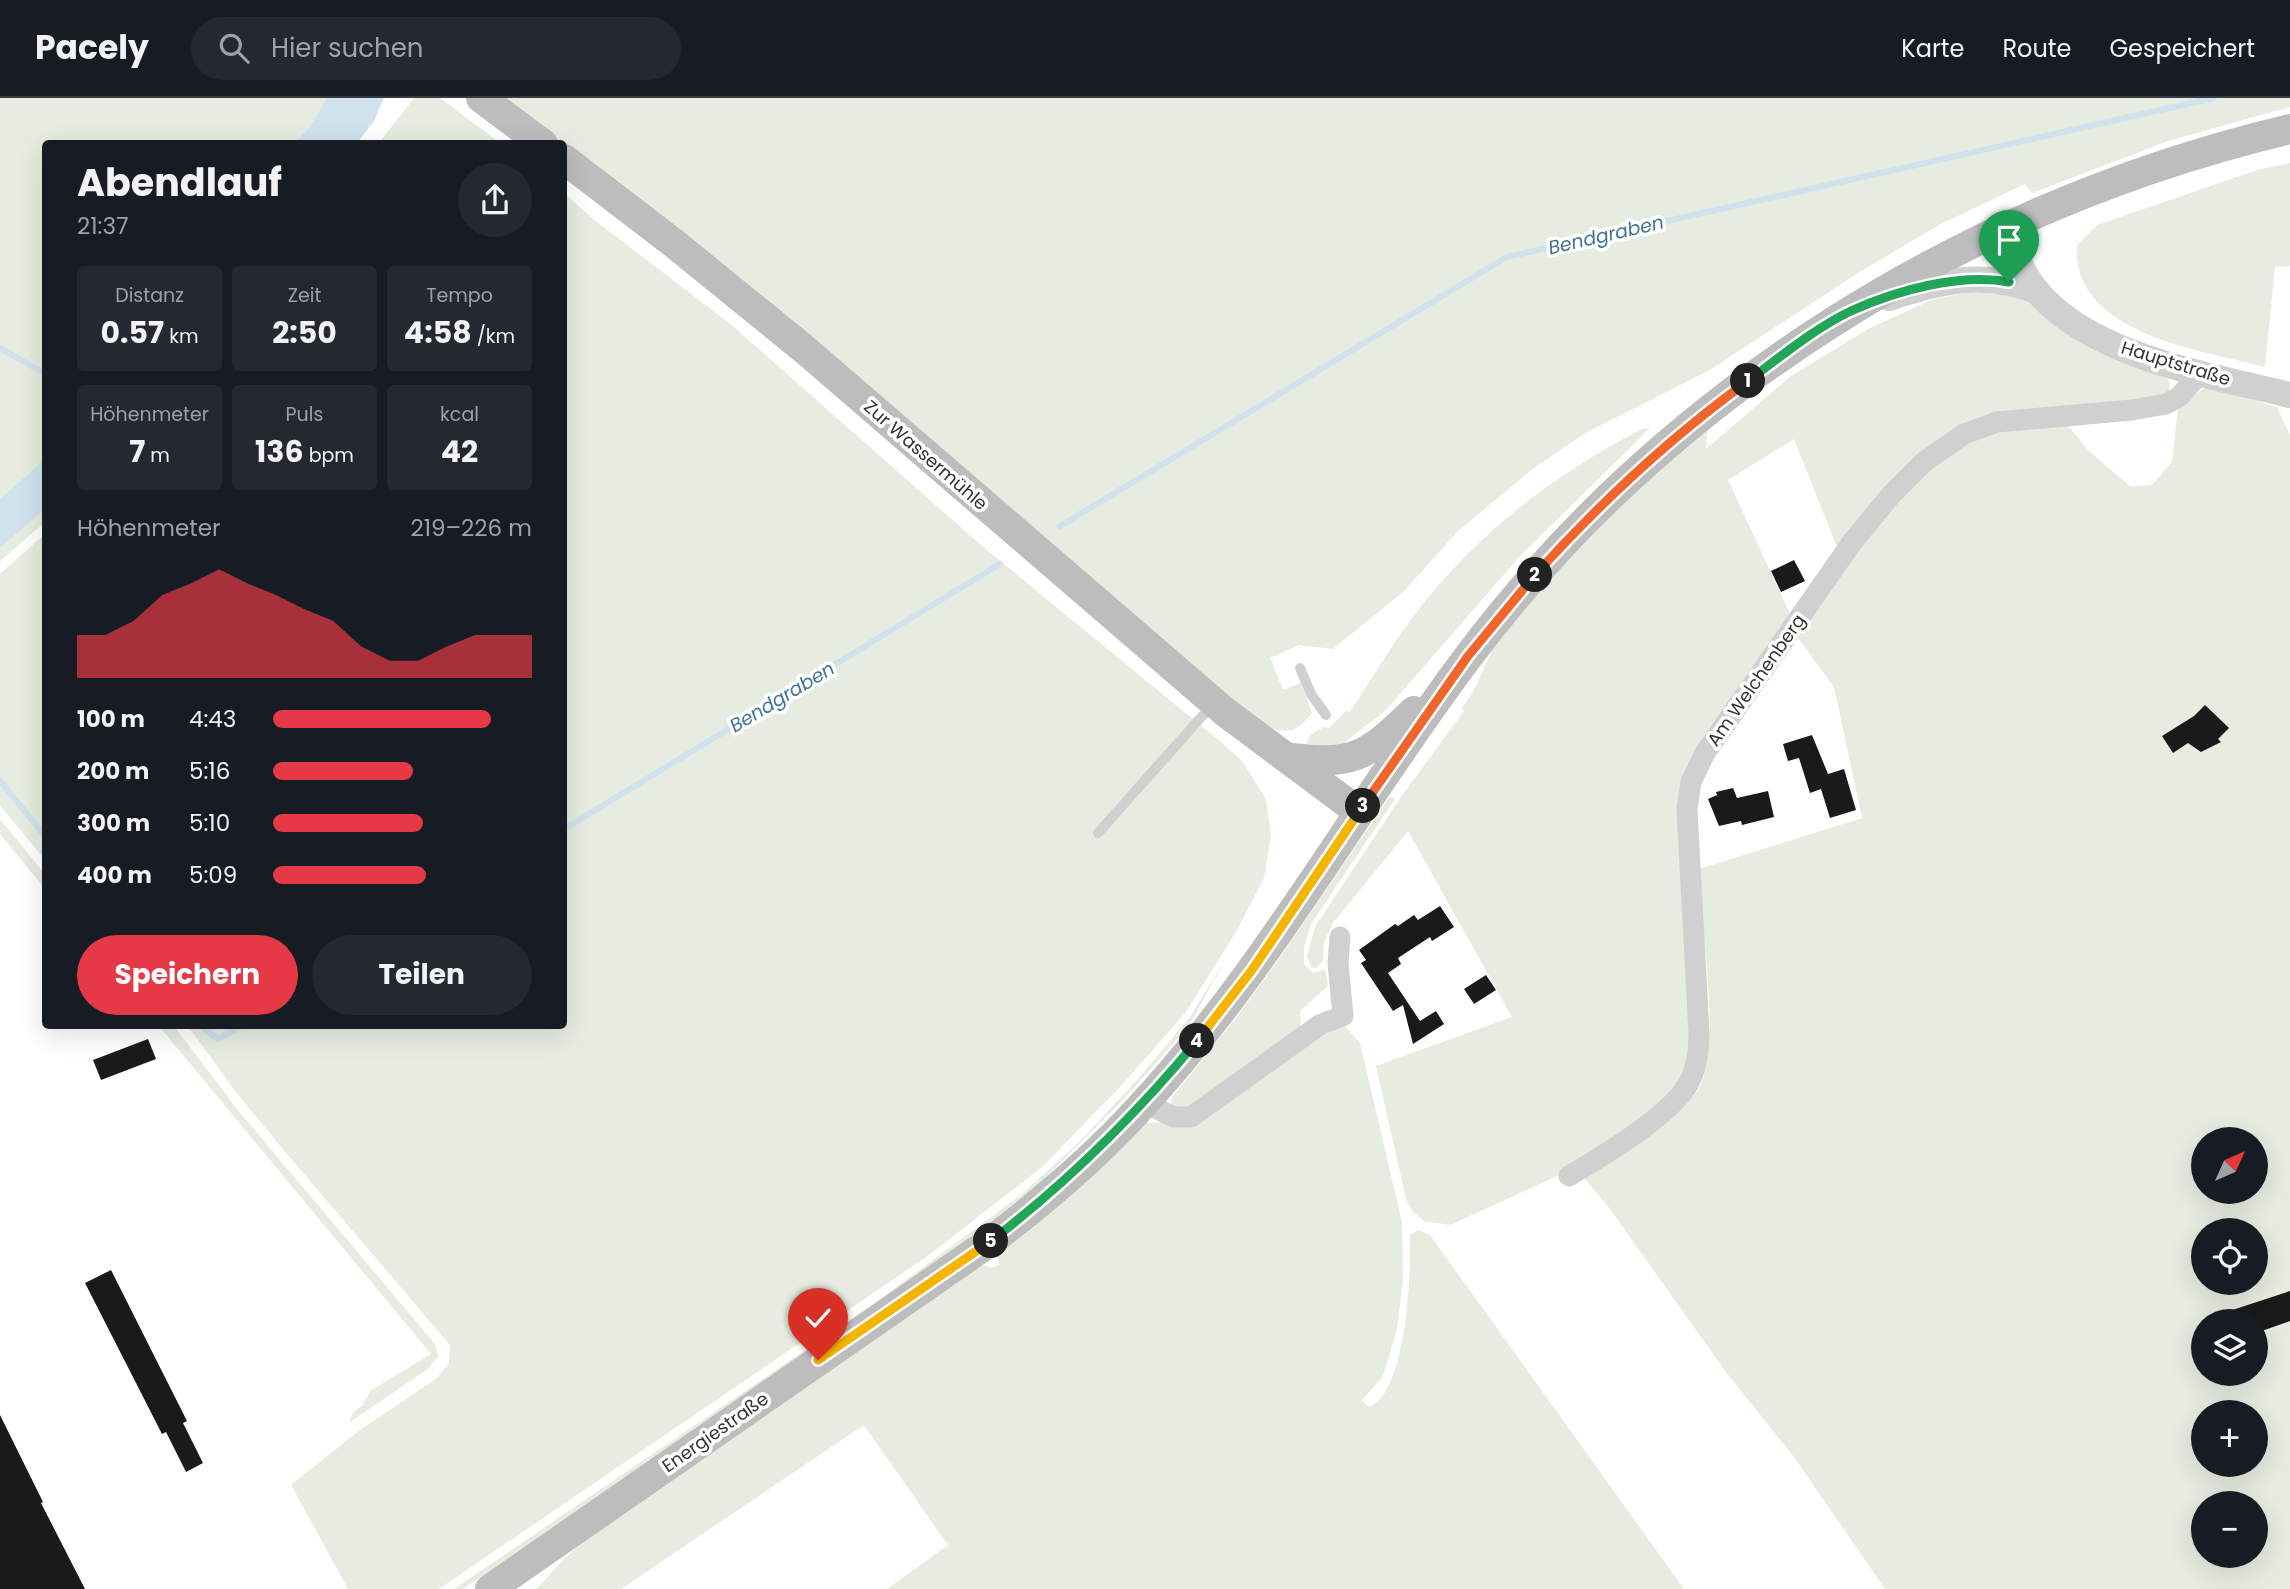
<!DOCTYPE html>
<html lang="de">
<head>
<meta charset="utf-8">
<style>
  :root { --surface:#171b24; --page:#242831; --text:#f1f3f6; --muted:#9ea1a6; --line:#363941; --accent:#e63946 }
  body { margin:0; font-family:Poppins,sans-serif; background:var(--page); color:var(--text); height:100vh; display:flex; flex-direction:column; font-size:26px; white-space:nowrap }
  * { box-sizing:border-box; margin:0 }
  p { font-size:23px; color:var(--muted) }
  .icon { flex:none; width:38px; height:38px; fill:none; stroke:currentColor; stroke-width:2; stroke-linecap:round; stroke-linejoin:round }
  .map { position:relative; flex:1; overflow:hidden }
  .panel { position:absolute; left:42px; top:42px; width:525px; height:889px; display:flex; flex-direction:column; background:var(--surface); border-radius:7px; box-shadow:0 7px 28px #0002 }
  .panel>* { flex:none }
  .needle { width:46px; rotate:45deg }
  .buttons { position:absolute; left:2191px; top:1029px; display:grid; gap:14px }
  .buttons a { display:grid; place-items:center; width:77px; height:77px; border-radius:50%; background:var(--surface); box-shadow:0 7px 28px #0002; font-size:35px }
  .pin { position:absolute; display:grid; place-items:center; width:60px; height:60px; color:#fff; margin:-72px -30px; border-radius:50% 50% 50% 0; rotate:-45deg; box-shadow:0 0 7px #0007 }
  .pin .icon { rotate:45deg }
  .km { position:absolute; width:35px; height:35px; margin:-18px; border-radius:50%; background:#222; color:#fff; font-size:19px; line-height:35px; text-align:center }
  .round { display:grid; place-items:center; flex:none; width:74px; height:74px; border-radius:37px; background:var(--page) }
  .head { display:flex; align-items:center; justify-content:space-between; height:119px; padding:0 35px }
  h1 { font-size:38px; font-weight:700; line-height:52px }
  .metrics { display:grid; grid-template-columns:repeat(3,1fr); gap:10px; height:119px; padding:7px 35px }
  .metrics div { display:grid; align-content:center; border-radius:7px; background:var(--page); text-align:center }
  .metrics b { font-size:30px; font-weight:700 }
  .metrics small { font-size:19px; font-weight:400 }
  .metrics p { font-size:19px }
  .chart { height:196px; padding:14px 35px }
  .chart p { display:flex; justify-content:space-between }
  .chart svg { width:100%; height:126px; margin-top:7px; fill:var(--accent); opacity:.7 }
  .action { display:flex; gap:14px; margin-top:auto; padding:14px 35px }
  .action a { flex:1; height:80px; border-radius:42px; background:var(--accent); color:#fff; font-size:28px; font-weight:700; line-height:80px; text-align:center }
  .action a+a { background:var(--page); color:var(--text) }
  ul { padding:0 35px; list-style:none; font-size:23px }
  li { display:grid; grid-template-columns:112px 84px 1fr; align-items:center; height:52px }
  li i { height:18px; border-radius:9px; background:var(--accent) }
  header { display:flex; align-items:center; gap:42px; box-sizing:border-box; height:98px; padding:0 35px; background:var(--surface); border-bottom:2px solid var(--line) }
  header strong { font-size:33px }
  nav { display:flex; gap:38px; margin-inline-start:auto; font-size:24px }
  .search { width:490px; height:63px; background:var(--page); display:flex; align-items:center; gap:18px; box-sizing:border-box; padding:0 24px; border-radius:38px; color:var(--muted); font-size:26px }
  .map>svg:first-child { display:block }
</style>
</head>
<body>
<header>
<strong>Pacely</strong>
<div class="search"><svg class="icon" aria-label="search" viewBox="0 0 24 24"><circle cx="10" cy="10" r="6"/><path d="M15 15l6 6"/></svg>Hier suchen</div>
<nav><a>Karte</a><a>Route</a><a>Gespeichert</a></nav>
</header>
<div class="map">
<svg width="2290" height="1491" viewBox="0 0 2290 1491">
  <rect width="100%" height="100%" fill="#fff"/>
  <g fill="#e6ecdf" fill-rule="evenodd">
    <polygon points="0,0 327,0 309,30 294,45 46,46 45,361 0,401"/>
    <polygon points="414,0 440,0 500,45 379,45"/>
    <path d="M498,0H2290V9L2168,43L2032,95L2025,86L1937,128L1858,175L1710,272L1587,334L1531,372L1458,433L1404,493L1333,551L1299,547L1270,560L1283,592L1301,585L1312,615C1293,639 1284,635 1258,625L564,49V46L559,45Z"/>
    <path d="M2290,65V168L2275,169L2265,269C2201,252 2071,236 2077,147L2097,127L2260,71Z"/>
    <polygon points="564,95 593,121 728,224 982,448 1222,645 1242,663 1266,701 1271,738 1264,780 1237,832 1186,914 1121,988 1042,1069 929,1157 439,1491 348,1491 291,1387 360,1332 437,1280 449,1265 450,1247 281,1049 232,989 188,928 564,928"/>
    <polygon points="1998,194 2033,203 2166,278 2170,286 2167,299 1969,329 1839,454 1794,341 1728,382 1792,520 1698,658 1691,965 1669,999 1564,1075 1450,1127 1424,1123 1413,1114 1406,1101 1376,968 1512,919 1408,733 1333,825 1324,844 1323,862 1316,871 1311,869 1307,858 1315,829 1401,699 1464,613 1462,610 1474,592 1494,548 1533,499 1633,395 1708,328 1706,351 1791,278 1868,231 1931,202 1966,195"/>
    <path d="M2207,288L2277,309L2290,337V1491H1885L1794,1359L1726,1274L1610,1111L1580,1075C1618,1051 1662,1030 1694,997C1726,962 1700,820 1696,772L1862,720L1834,589L1795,536L1882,414L1940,361L1989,333L2062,321L2090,354L2131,389L2152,387L2172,364L2178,310ZM2203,1041H2256V1094H2203ZM2203,1132H2256V1185H2203ZM2203,1223H2256V1276H2203ZM2203,1314H2256V1367H2203ZM2203,1405H2256V1458H2203Z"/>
    <path d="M1650,330L1521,457L1386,612L1345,644L1343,655L1304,651L1311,636L1324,629L1329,630L1346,613L1350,614C1373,579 1395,541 1422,507C1483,431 1555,376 1642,331Z"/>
    <polygon points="45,411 45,424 0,463 0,450"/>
    <polygon points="45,436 45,762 0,707 0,476"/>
    <polygon points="1390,698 1395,701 1311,826 1304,849 1304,866 1313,875 1325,871 1328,888 1300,913 1301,933 1192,1012 1172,1008 1171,1001 1236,920 1277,864"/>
    <polygon points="0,721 45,776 45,791 0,736"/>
    <polygon points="1225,862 1190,926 1125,1000 1041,1084 979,1135 463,1491 454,1491 879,1202 1022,1096 1080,1043 1138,981 1190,919"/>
    <path d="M1344,927L1360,945L1402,1124L1403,1181L1397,1231L1383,1278L1361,1303L1370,1309C1407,1293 1411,1173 1410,1137L1418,1132L1430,1137L1684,1491H887L948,1447L864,1327L621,1491H536L570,1455L637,1401L979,1165L991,1170L999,1167L997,1153L1146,1025L1162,1024L1321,933Z"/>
    <polygon points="159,928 174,928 237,1011 435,1246 438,1258 429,1270 349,1325 353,1314 363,1307 370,1293 431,1256"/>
  </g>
  <g fill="#cfe2ee">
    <polygon points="327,0 384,0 374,23 357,45 294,45 309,30"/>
    <polygon points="45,361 45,411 0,450 0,401"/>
  </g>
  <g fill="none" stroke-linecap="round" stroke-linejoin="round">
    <g stroke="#cfe2ee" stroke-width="6">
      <polyline points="0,250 46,276"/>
      <polyline points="1060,428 1507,159 2214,0"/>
      <polyline points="0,683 46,739"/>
      <polyline points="564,731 1000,466"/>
      <polyline points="201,928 218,941 241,928"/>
    </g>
  </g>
  <g fill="#1a1a1a">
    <polygon points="1794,462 1805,483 1781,494 1771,473"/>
    <polygon points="2205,607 2229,630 2218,641 2221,644 2201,654 2188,645 2173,655 2162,638 2194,618"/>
    <polygon points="1812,637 1828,676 1844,671 1856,712 1830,720 1821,691 1810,695 1799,660 1788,663 1783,646"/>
    <polygon points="1733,690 1737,700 1768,693 1774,719 1742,727 1741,723 1719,728 1708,701 1717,697 1716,694"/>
    <polygon points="1440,808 1454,829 1432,843 1430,839 1398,860 1401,866 1388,875 1420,923 1436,913 1444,926 1413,946 1403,907 1393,913 1361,865 1366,862 1359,852 1395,826 1398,828 1414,817 1418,822"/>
    <polygon points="1486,877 1496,892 1474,906 1464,891"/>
    <polygon points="148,941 156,961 101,982 93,962"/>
    <polygon points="111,1172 187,1323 183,1325 203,1365 186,1374 166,1334 162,1336 85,1185"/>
    <polygon points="2290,1193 2290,1223 2256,1235 2256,1223 2208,1223 2208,1220"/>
    <polygon points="0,1317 43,1404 41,1405 85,1491 0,1491"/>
  </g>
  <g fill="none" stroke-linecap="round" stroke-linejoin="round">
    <g stroke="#d0d0d0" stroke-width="10">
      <polyline points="1300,570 1311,596 1326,617"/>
      <polyline points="1098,735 1212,607"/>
    </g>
    <g stroke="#d0d0d0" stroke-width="21">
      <polyline points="1145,1005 1174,1019 1191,1019 1321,926 1343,918 1338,865 1340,839"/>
      <path d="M1569,1078C1601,1059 1668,1019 1687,988C1697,972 1699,954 1699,935L1687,711L1691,684L1705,655L1853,443L1891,397L1924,364L1964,336L1997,324L2132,312L2166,306L2180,298L2200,275"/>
    </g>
    <g stroke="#d0d0d0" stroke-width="26">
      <path d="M2004,131C2013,151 2022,175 2036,192C2089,258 2212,278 2290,297"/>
      <path d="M1889,200C1943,183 1981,172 2037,193"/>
    </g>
    <g stroke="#bdbdbd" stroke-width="30">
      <polyline points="481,0 543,46"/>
      <polyline points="564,61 676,147 804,251 1225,614 1359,714"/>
      <path d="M1285,659C1352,668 1366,660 1414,613"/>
      <path d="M490,1491L991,1143C1042,1104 1092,1062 1136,1014C1265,876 1355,709 1468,559C1667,293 1969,107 2290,31"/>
    </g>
  </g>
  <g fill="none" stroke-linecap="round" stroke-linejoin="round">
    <g stroke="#fff" stroke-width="14">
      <path id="split-1" d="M1748,283C1780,259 1815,230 1851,213C1897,192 1960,175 2009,184"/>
    </g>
    <g stroke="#fff" stroke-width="14">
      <path id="split-2" d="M1535,477C1599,406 1671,339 1748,283"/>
    </g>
    <g stroke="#fff" stroke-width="14">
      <polyline id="split-3" points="1363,708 1468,558 1535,477"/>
    </g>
    <g stroke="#fff" stroke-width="14">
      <polyline id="split-4" points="1197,943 1252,872 1363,708"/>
    </g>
    <g stroke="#fff" stroke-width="14">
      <path id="split-5" d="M991,1143C1069,1083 1134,1019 1197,943"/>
    </g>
    <g stroke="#fff" stroke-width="14">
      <polyline id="split-6" points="818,1262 991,1143"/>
    </g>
    <use href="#split-1" stroke="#22a559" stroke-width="9"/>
    <use href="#split-2" stroke="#f0652b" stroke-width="9"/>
    <use href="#split-3" stroke="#f0652b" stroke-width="9"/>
    <use href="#split-4" stroke="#f5b400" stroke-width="9"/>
    <use href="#split-5" stroke="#22a559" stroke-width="9"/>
    <use href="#split-6" stroke="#f5b400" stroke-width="9"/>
  </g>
  <g text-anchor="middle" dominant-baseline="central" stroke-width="7" stroke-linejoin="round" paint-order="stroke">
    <g font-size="18" fill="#333" stroke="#fff">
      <text transform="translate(2176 265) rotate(17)">Hauptstraße</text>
      <text transform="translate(926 357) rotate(41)">Zur Wassermühle</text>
      <text transform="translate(1756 582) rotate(-55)">Am Welchenberg</text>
      <text transform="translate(715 1334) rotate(-35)">Energiestraße</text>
    </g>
    <g font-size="19" font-style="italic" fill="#3f7597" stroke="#fff">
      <text transform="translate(1606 137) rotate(-13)">Bendgraben</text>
      <text transform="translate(782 599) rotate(-31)">Bendgraben</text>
    </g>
  </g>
</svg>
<div class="buttons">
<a><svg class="needle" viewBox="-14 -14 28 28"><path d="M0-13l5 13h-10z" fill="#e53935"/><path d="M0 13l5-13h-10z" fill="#9ea1a6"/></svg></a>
<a><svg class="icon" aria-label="locate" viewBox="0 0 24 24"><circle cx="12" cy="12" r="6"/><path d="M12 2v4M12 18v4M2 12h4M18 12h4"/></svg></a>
<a><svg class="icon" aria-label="layers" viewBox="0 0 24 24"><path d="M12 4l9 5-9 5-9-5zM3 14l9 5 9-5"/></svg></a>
<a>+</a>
<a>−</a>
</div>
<div class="pin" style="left:2009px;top:184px;background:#1e9e55"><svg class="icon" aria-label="arrive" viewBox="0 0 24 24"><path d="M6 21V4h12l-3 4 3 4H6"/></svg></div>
<div class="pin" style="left:818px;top:1262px;background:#d93025"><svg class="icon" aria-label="check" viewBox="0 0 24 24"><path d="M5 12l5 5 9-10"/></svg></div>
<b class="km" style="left:1748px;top:283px">1</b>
<b class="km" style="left:1535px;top:477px">2</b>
<b class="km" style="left:1363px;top:708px">3</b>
<b class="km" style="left:1197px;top:943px">4</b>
<b class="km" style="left:991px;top:1143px">5</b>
<section class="panel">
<div class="head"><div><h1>Abendlauf</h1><p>21:37</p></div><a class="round"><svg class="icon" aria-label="share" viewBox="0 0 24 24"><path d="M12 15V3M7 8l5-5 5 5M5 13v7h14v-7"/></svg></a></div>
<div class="metrics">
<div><p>Distanz</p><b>0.57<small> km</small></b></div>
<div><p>Zeit</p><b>2:50</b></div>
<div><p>Tempo</p><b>4:58<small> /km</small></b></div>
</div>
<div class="metrics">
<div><p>Höhenmeter</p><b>7<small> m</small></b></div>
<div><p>Puls</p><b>136<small> bpm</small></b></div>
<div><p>kcal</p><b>42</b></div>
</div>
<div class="chart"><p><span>Höhenmeter</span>219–226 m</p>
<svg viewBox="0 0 160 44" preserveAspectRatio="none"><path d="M0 44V29L10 29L20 24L30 15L40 11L50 6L60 11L70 15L80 20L90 24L100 33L110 38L120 38L130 33L140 29L150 29L160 29V44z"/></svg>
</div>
<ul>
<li><b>100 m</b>4:43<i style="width:84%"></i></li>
<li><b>200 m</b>5:16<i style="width:54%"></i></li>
<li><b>300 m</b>5:10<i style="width:58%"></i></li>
<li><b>400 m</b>5:09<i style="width:59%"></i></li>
</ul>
<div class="action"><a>Speichern</a><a>Teilen</a></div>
</section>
</div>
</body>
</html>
